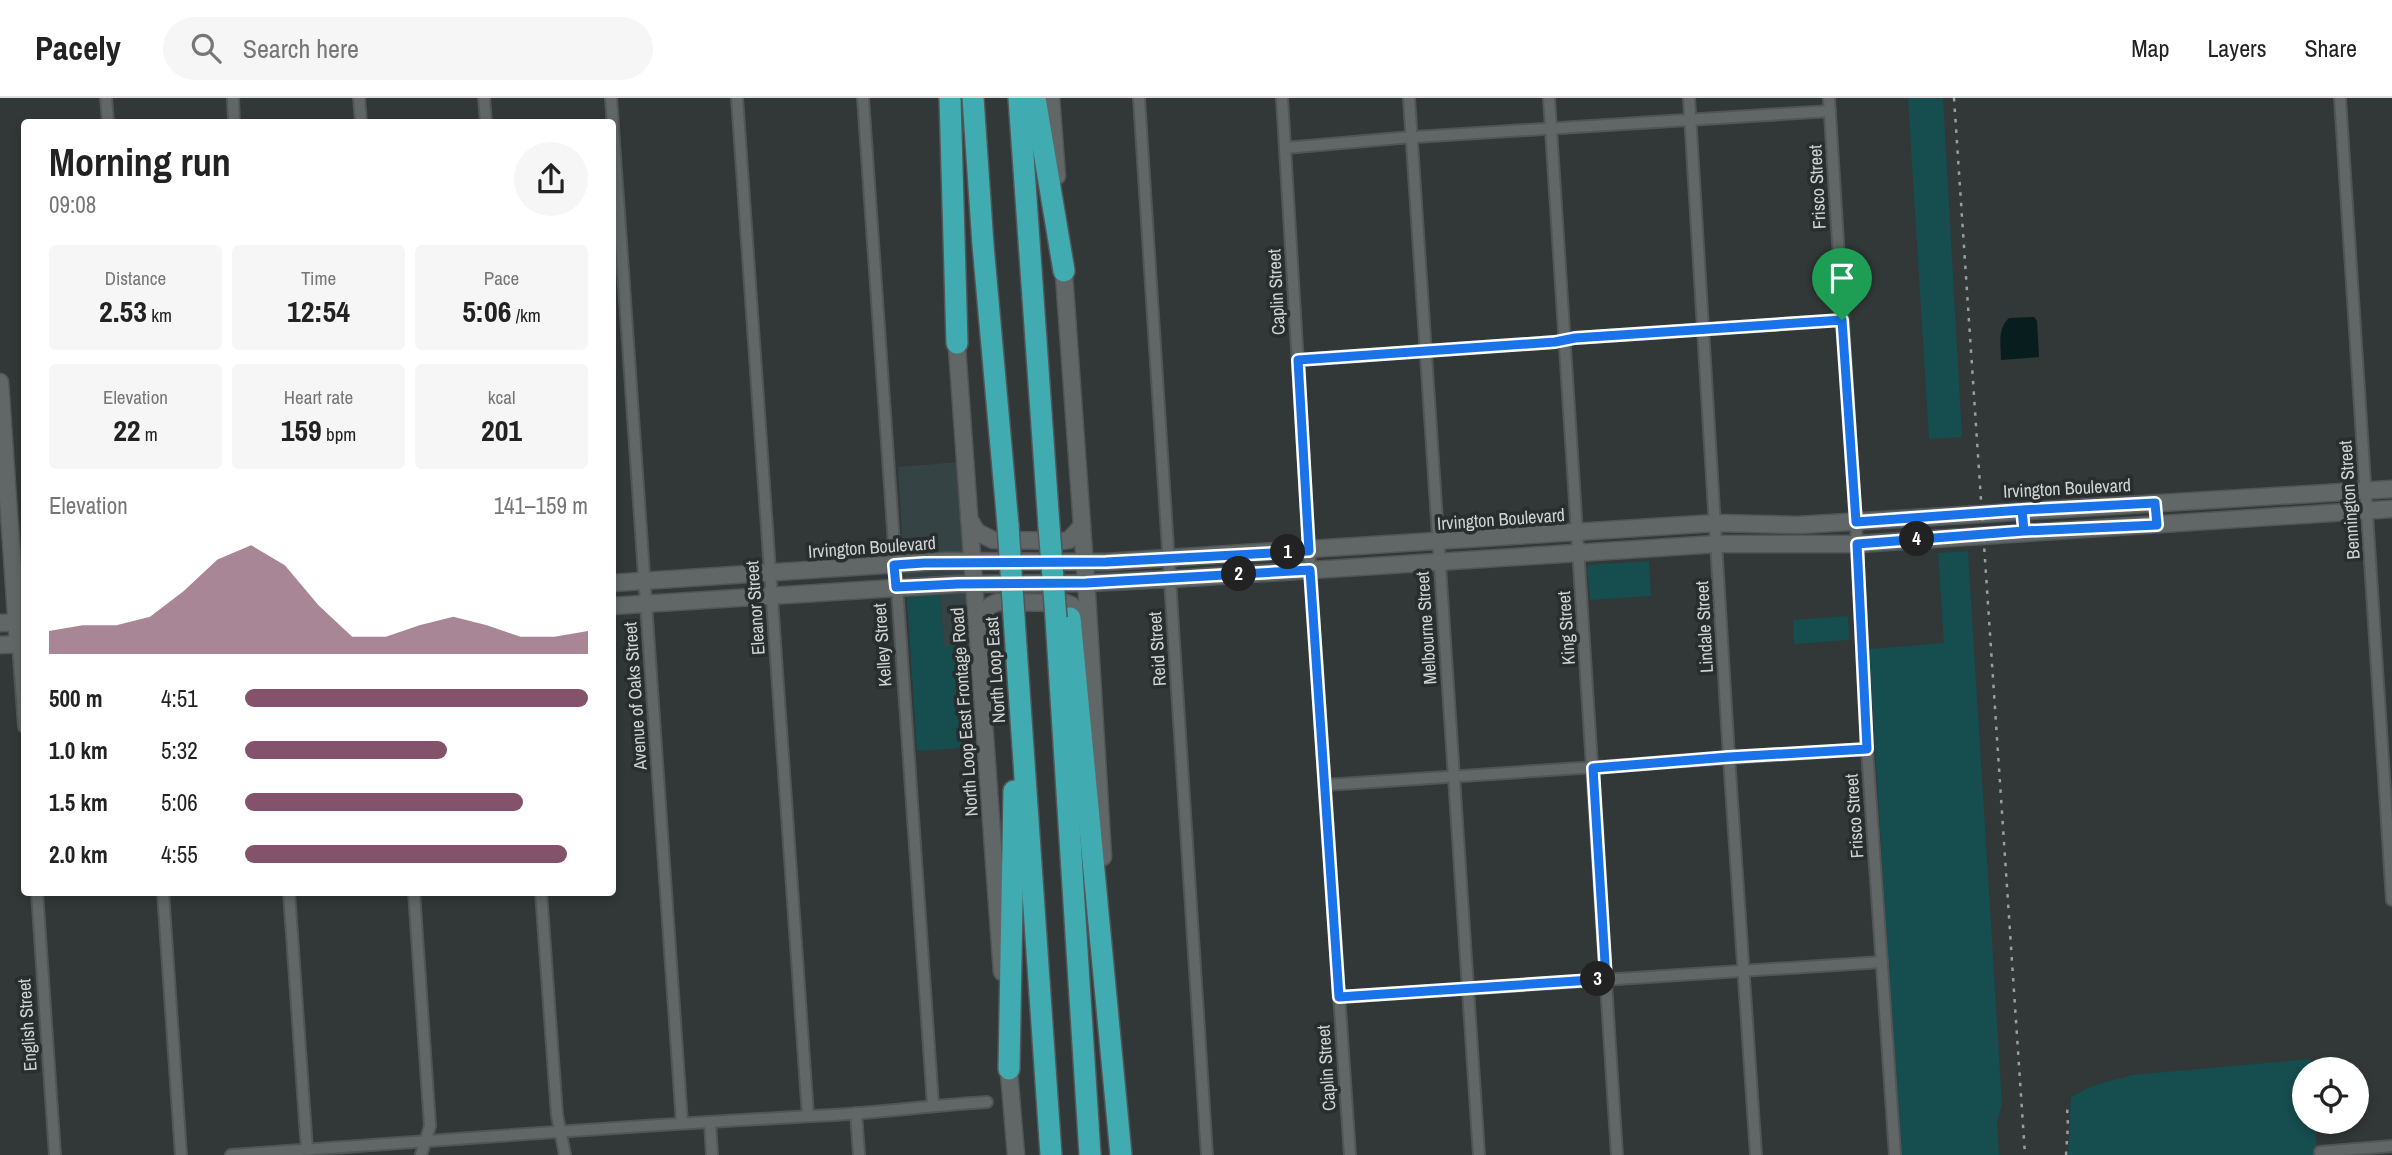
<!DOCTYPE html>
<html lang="en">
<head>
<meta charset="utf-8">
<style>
  :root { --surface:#fff; --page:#f6f6f6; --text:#222; --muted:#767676; --line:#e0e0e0; --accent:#84536b }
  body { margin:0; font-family:"Archivo Narrow",sans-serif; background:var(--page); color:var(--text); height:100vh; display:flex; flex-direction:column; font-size:26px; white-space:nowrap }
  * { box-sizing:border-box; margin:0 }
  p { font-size:23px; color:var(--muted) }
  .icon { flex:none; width:38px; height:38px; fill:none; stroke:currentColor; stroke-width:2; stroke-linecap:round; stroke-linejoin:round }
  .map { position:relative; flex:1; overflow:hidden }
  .details { position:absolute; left:21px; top:21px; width:595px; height:777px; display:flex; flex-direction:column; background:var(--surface); border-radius:7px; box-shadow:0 4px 10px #0003 }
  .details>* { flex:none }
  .controls { position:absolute; left:2292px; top:959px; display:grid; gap:14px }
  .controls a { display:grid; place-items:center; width:77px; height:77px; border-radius:50%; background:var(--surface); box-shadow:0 4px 10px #0003; font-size:35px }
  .pin { position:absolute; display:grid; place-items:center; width:60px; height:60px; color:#fff; margin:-72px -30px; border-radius:50% 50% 50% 0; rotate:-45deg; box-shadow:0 0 7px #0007 }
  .pin .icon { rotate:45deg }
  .km { position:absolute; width:35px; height:35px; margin:-18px; border-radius:50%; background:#222; color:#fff; font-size:19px; line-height:35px; text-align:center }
  .round { display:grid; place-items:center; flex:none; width:74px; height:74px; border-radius:37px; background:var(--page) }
  .head { display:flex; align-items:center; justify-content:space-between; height:119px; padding:0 28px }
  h1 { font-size:38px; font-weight:700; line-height:52px }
  .metrics { display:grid; grid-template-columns:repeat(3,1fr); gap:10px; height:119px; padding:7px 28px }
  .metrics div { display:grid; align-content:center; border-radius:7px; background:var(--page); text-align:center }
  .metrics b { font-size:30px; font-weight:700 }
  .metrics small { font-size:19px; font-weight:400 }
  .metrics p { font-size:19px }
  .chart { height:196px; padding:14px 28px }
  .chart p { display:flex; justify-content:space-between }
  .chart svg { width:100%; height:126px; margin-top:7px; fill:var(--accent); opacity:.7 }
  ul { padding:0 28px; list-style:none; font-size:23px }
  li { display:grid; grid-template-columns:112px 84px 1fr; align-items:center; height:52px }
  li i { height:18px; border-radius:9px; background:var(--accent) }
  header { display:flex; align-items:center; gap:42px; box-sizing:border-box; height:98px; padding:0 35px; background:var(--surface); border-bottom:2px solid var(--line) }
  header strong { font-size:33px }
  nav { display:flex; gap:38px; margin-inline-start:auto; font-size:24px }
  .search { width:490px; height:63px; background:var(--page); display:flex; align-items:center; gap:18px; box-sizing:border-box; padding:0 24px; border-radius:38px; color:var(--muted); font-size:26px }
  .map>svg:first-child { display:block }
</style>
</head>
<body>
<header>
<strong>Pacely</strong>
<div class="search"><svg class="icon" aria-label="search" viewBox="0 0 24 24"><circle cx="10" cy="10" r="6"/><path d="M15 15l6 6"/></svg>Search here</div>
<nav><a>Map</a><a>Layers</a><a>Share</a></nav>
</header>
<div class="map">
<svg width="2392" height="1057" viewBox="0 0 2392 1057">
  <rect width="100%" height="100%" fill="#323738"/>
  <polygon fill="#364344" points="960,364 972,547 944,549 940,498 906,500 898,369"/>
  <g fill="#164d4f">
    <polygon points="1908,0 1943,0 1962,339 1929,341"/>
    <polygon points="1968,453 2002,1006 1997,1024 1999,1057 1900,1057 1869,551 1944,545 1938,455"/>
    <polygon points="1649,463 1651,498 1590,502 1587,467"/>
    <polygon points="940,497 944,548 966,547 973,649 917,653 907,500"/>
    <polygon points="1848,518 1849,542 1794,546 1793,522"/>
    <polygon points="2311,961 2312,971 2305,971 2305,1024 2315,1024 2317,1057 2068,1057 2071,999 2092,988 2132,977"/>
  </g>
  <path fill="#071d1e" d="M2034,219L2037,223L2039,259L2001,262C2001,247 1997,231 2009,220Z"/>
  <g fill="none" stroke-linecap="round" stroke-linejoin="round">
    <g stroke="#515555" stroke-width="14">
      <g id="street">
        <polyline points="106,0 108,24"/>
        <polyline points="233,0 234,24"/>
        <polyline points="359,0 361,24"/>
        <polyline points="484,0 486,24"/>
        <polyline points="611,0 682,1025"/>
        <polyline points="737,0 808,1018"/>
        <polyline points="863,0 933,1007"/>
        <polyline points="1139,0 1207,1057"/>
        <polyline points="1282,0 1312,499 1350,1057"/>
        <polyline points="1409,0 1479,1057"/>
        <polyline points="1549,0 1617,1057"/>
        <polyline points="1689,0 1729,659 1756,1057"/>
        <polyline points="1829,0 1857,446 1867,651 1895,1057"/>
        <polyline points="2340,0 2392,802"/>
        <polyline points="1285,50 1399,40 1830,13"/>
        <polyline points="1298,262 1555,244 1575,240 1842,222"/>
        <polyline points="18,546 24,629"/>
        <polyline points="1325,687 1867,651"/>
        <polyline points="37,794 55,1057"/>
        <polyline points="163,794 181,1057"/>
        <polyline points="289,794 307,1052"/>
        <polyline points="414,794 430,1028 421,1057"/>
        <polyline points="541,794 557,1017 565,1057"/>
        <polyline points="1339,899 1882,864"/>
        <polyline points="856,1015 859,1057"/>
        <polyline points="710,1024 712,1057"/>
        <polyline points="2320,1054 2392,1048"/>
        <path d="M231,1057C432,1043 633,1027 834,1017C885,1014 936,1007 987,1004"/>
      </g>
    </g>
    <g stroke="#515555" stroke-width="19">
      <g id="secondary">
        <polyline points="1051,0 1057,78"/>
        <polyline points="1063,163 1087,497 1103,759"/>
        <polyline points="956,236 1002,874"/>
        <polyline points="0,284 18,546"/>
        <polyline points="969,421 977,434 993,442 1063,443 1069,442 1082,428"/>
        <polyline points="612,485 945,463 1106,464 1716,425 1798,427 2392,391"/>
        <polyline points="612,508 958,486 1086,485 1171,481 1717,446 1857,446 2392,411"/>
        <polyline points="0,525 24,524"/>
        <path d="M980,526C984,514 986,508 998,504L1066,505C1078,509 1082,517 1086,528"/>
        <polyline points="0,547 24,546"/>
        <polyline points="1008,963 1016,1057"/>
      </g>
    </g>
    <g stroke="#515555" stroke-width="24">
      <g id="highway">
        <polyline points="950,0 957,245"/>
        <polyline points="973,0 983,147 1008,427"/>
        <polyline points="1019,0 1049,428"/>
        <polyline points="1035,0 1064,173"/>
        <polyline points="1014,519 1051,1057"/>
        <polyline points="1056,520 1090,1057"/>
        <polyline points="1070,520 1121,1057"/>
        <polyline points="1009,971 1014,693"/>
      </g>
    </g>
    <use href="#street" stroke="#616767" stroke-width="10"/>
    <use href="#secondary" stroke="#616767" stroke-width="16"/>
    <use href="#highway" stroke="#40abb0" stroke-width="21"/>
    <g stroke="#9a9e9f" stroke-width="2.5" stroke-dasharray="3.5 7" stroke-linecap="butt">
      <polyline points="1954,0 2025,1057"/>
      <polyline points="2066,1057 2068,1027 2067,1008"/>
    </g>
    <g stroke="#515555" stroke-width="24" stroke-linecap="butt">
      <g id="highway-bridge">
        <polyline points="1008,427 1014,519"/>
        <polyline points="1049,428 1056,520"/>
      </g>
    </g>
    <use href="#highway-bridge" stroke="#40abb0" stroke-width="21"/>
  </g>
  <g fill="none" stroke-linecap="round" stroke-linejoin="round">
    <g stroke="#fff" stroke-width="14">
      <polyline id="route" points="1842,222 1575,240 1555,244 1298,262 1309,453 1106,464 924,465 894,467 896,489 958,486 1086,485 1310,472 1339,899 1606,881 1593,670 1729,659 1867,651 1857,446 2024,433 2022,412 2155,405 2157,427 2024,433 2022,412 1856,424 1842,222"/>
    </g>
    <use href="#route" stroke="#1a73e8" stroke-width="9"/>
  </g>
  <g text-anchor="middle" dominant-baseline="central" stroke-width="7" stroke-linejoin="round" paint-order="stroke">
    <g font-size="18" fill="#d0d3d4" stroke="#282d2e">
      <text transform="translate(1817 89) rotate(-93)">Frisco Street</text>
      <text transform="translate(1276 194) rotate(-93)">Caplin Street</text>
      <text transform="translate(2067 390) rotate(-3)">Irvington Boulevard</text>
      <text transform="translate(2349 402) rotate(-94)">Bennington Street</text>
      <text transform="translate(1501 421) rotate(-4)">Irvington Boulevard</text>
      <text transform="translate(872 449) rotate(-4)">Irvington Boulevard</text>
      <text transform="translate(755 510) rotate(-94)">Eleanor Street</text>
      <text transform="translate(1704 529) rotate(-93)">Lindale Street</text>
      <text transform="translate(1426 530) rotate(-94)">Melbourne Street</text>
      <text transform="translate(1566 530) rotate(-94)">King Street</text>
      <text transform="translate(882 547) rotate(-94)">Kelley Street</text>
      <text transform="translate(1157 551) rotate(-94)">Reid Street</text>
      <text transform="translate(995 572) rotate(-94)">North Loop East</text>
      <text transform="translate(635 598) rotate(-94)">Avenue of Oaks Street</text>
      <text transform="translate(964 614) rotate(-94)">North Loop East Frontage Road</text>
      <text transform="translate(1854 718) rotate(-94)">Frisco Street</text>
      <text transform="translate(27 927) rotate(-94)">English Street</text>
      <text transform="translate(1326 970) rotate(-94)">Caplin Street</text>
    </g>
  </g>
</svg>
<div class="controls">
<a><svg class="icon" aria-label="locate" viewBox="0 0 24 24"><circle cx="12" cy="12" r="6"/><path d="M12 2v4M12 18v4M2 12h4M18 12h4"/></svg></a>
</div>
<div class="pin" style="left:1842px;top:222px;background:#1e9e55"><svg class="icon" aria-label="arrive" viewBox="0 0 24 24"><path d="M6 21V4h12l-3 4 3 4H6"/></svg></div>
<b class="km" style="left:1288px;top:454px">1</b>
<b class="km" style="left:1239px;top:476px">2</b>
<b class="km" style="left:1598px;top:881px">3</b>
<b class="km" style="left:1917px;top:441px">4</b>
<section class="details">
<div class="head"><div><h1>Morning run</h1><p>09:08</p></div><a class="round"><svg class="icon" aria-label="share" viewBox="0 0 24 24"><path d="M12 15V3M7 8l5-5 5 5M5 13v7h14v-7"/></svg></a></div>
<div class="metrics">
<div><p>Distance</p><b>2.53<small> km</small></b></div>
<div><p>Time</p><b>12:54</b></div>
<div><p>Pace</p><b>5:06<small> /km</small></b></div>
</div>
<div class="metrics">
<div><p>Elevation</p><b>22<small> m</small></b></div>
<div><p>Heart rate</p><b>159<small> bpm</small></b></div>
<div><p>kcal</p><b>201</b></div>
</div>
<div class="chart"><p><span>Elevation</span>141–159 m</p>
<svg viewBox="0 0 160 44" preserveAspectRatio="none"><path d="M0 44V36L10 34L20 34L30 31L40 22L50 11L60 6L70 13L80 27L90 38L100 38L110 34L120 31L130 34L140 38L150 38L160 36V44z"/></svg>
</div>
<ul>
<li><b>500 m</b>4:51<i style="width:100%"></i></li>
<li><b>1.0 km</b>5:32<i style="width:59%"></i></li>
<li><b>1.5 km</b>5:06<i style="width:81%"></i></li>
<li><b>2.0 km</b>4:55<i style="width:94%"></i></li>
</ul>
</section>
</div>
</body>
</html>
